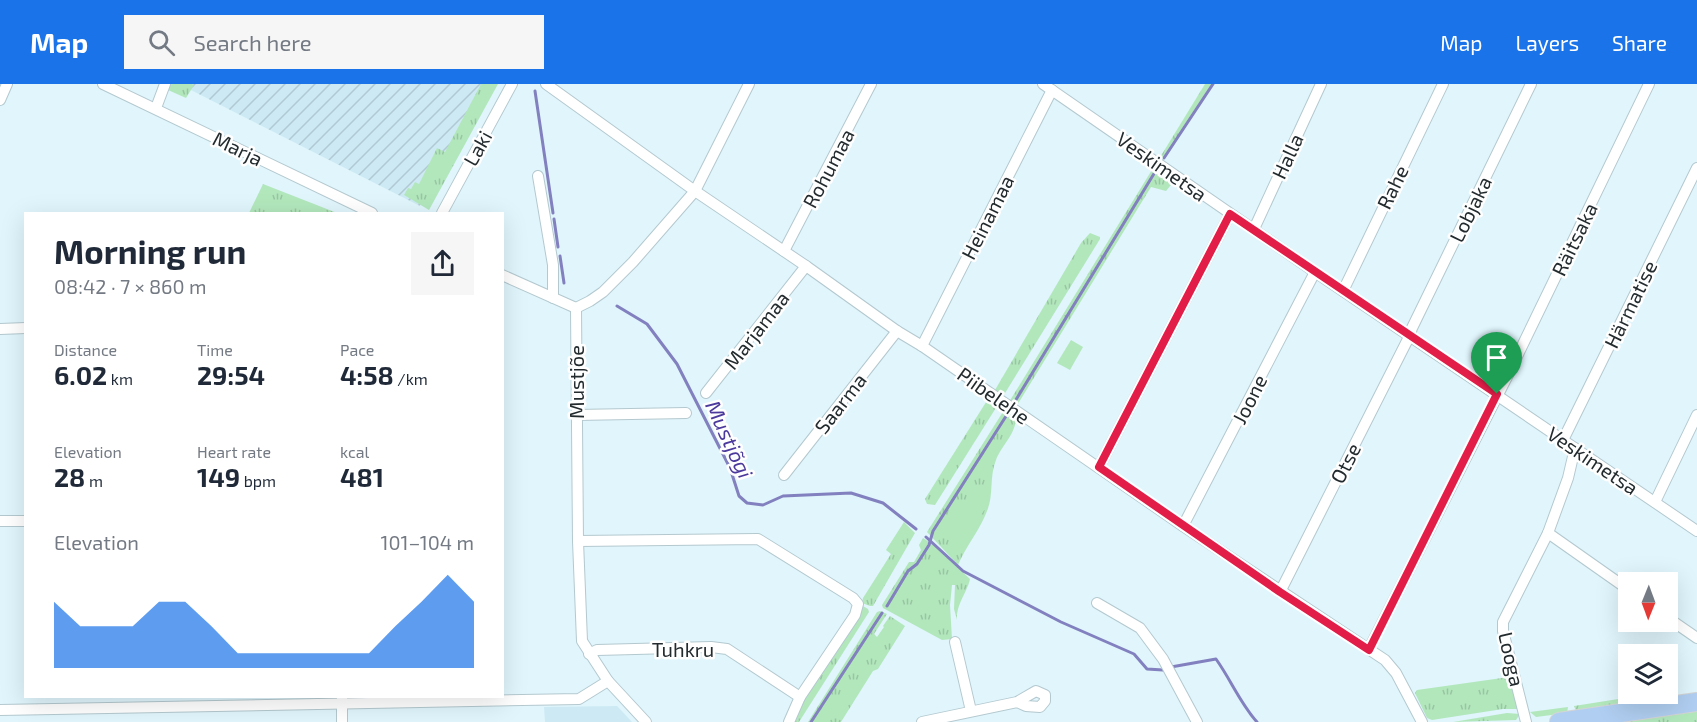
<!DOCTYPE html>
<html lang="en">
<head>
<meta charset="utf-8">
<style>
  :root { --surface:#fff; --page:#f6f6f7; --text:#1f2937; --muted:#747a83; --accent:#1a73e8 }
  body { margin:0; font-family:"Exo 2",sans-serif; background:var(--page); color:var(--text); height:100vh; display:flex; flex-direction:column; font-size:22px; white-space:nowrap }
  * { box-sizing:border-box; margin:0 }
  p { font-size:20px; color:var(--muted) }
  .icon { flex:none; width:33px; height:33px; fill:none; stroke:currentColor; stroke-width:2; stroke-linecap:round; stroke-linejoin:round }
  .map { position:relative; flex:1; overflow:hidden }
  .drawer { position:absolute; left:24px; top:128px; width:480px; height:486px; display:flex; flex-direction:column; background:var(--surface); border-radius:0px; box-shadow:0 6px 24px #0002 }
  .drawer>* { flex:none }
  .needle { width:39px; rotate:181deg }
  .controls { position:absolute; left:1618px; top:488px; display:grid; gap:12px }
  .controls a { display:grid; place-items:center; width:60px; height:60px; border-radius:0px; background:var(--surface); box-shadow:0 6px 24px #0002; font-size:30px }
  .pin { position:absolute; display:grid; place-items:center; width:51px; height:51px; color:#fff; margin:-62px -26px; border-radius:50% 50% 50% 0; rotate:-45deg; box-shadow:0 0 6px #0007 }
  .pin .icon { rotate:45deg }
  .round { display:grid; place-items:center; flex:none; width:63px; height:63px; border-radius:0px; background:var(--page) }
  .summary { display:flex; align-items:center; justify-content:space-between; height:102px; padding:0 30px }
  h1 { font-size:33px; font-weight:700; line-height:45px }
  .figures { display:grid; grid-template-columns:repeat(3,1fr); gap:9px; height:102px; padding:6px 30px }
  .figures div { display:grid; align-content:center }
  .figures b { font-size:26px; font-weight:700 }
  .figures small { font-size:16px; font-weight:400 }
  .figures p { font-size:16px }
  .chart { height:168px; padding:12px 30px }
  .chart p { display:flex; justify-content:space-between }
  .chart svg { width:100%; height:108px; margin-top:6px; fill:var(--accent); opacity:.7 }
  header { display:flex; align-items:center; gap:36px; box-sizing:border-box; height:84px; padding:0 30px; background:var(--accent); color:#fff }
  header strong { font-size:28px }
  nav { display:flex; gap:33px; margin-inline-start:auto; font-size:21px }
  .search { width:420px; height:54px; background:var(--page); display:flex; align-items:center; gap:15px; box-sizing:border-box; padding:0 21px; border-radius:0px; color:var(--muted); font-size:22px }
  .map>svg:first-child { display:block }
</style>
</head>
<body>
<header>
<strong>Map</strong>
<div class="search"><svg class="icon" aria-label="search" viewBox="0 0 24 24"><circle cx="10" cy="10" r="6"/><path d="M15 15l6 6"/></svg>Search here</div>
<nav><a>Map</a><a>Layers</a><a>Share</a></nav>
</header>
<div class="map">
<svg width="1697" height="638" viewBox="0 0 1697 638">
  <defs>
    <pattern id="industrial-furrows" width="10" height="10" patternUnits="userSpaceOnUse" patternTransform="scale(1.5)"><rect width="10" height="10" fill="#cdeaf4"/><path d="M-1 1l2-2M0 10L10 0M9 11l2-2" fill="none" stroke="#b0c9d2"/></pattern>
    <pattern id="grass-tufts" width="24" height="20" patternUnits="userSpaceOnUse" patternTransform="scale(1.5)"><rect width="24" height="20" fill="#b2e7bc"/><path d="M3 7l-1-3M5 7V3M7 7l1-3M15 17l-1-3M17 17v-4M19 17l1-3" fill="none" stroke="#99c6a2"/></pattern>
  </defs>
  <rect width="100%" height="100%" fill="#e0f5fc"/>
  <polygon fill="#cdeaf4" points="617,622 632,638 545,638 544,623"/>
  <polygon fill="url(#industrial-furrows)" points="179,0 483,0 420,122"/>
  <g fill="url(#grass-tufts)">
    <polygon points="170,0 192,0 194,1 186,14 168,6"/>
    <polygon points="481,0 498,0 429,126 404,111 408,104 411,105 415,98 419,100 437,64 445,68"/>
    <polygon points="1205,0 1213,0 1164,74 1159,75"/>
    <polygon points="1155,81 1175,96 1166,107 1151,103 1016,323 1009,318"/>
    <polygon points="263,100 337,129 249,129"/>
    <polygon points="1090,149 1100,153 1100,155 1002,314 995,306 1081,159"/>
    <polygon points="991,314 999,319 935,421 927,420 925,415 988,315"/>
    <path d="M1006,323L1016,331C1017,350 1002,360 996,376C989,393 994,411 987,427C980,446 966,462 958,481L927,448Z"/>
    <polygon points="904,438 915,449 873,522 870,522 862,519 863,514 891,470 886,466"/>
    <path d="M923,454L935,462L970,495C967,509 956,520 957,536L954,525L955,501H952L950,521L952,555L942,556L883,524L882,521L909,478H914L921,466L919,461Z"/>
    <polygon points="861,521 868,525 869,528 799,638 791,638"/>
    <polygon points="880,527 887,530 874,550 877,553 884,543 883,542 890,532 905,542 878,585 873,587 841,638 808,638 877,528"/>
    <polygon points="1509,593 1518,625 1503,625 1432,636 1427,634 1415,609 1417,606"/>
    <polygon points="1631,613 1637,614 1637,618 1576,627 1574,622"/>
    <polygon points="1568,623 1567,629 1536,633 1530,628"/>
    <polygon points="1697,627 1697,638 1615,638"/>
    <polygon points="1507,629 1520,630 1516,636 1453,638"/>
  </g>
  <g fill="#b2e7bc">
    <polygon points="1071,256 1083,263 1070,286 1057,279"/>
    <polygon points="971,409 988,420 966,455 949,444"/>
  </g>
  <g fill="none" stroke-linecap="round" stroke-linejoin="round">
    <g stroke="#8280be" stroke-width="3">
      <polyline points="535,7 553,129"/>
      <polyline points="1164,74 1213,0"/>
      <polyline points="554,135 558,163"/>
      <polyline points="560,172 564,199"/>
      <polyline points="617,222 647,240 677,280 730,384 739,412 747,419 763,421 783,412 851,409 883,419 916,445"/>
      <polyline points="1014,319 1155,88"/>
      <polyline points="926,453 963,487 1061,538 1134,570 1147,585 1163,586"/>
      <polyline points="887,522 908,487 917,480 929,461 933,447 1008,329"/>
      <path d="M1171,583L1216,575C1231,596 1240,619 1257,638"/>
      <polyline points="811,638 882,529"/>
    </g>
    <g stroke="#b4c9cf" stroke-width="12">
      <g id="minor">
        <polyline points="103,0 372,129"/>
        <polyline points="546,0 695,107 806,182 897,247 922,262 1183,442 1385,576 1396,589 1422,638"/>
        <polyline points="1043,0 1315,188 1697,447"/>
        <polyline points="0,16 7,0"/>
        <polyline points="156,24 165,0"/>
        <polyline points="538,92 553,181 553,214"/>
        <polyline points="442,129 512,0"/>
        <polyline points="1254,145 1321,0"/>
        <polyline points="784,167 871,0"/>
        <polyline points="502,191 576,224"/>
        <polyline points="1343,207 1443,0"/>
        <polyline points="576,224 578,457 582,557 608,597 646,638"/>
        <polyline points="576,224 590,217 603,208 633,178 695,107 749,0"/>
        <polyline points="0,245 26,244"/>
        <polyline points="922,262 1052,6"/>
        <polyline points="706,309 806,182"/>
        <polyline points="576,331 686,329"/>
        <polyline points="1563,356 1697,84"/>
        <polyline points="1099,383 1230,130"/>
        <polyline points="784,391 897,247"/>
        <polyline points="1655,418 1697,331"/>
        <polyline points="0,437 26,437"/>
        <polyline points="1183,442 1315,188"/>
        <polyline points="1548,449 1629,506"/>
        <polyline points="578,457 758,455 853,514 858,520 855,531 800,613 789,638"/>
        <polyline points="1280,508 1410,251 1412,244 1531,0"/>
        <polyline points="1097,519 1140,544 1163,575 1197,638"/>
        <polyline points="1668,534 1697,554"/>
        <polyline points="955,558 971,627"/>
        <polyline points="1369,565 1509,289 1649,0"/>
        <polyline points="589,570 597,566 711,563 727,565 800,613"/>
        <polyline points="342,612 342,638"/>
        <polyline points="0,626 579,615 608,597"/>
        <polyline points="922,638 1017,618 1036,607 1045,611 1045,617 1040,623 1026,622 1017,618"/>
        <polyline points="1526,638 1503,547 1503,538 1548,449 1568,394 1575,364"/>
      </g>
    </g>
    <g stroke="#d3d5d5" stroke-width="20">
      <polyline id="primary" points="1559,638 1697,618"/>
    </g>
    <use href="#minor" stroke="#fff" stroke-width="10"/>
    <use href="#primary" stroke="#b0cef1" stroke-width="18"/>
  </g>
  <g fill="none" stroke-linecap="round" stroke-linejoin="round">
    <g stroke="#fff" stroke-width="12">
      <polygon id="route" points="1230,130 1497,310 1369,566 1280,508 1099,383"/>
    </g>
    <use href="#route" stroke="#e11d48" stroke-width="8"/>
  </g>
  <g text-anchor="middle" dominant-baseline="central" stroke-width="5" stroke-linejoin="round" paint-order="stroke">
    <g font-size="20" fill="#232b2e" stroke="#fefefe">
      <text transform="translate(238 64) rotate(26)">Marja</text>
      <text transform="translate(477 64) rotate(-61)">Laki</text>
      <text transform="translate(1287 72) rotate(-65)">Halla</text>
      <text transform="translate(1162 82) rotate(35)">Veskimetsa</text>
      <text transform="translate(828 84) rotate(-62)">Rohumaa</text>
      <text transform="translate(1392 103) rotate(-64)">Rahe</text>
      <text transform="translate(1470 125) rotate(-64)">Lobjaka</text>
      <text transform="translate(987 133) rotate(-63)">Heinamaa</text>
      <text transform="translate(1574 155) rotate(-64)">Räitsaka</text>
      <text transform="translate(1630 220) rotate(-64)">Härmatise</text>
      <text transform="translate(756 246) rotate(-52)">Marjamaa</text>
      <text transform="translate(576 298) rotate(-90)">Mustjõe</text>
      <text transform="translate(994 311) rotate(35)">Piibelehe</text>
      <text transform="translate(1249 315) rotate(-63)">Joone</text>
      <text transform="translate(840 319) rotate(-52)">Saarma</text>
      <text transform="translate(1593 376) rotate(34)">Veskimetsa</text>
      <text transform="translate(1345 379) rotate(-63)">Otse</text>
      <text x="683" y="565">Tuhkru</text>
      <text transform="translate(1512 575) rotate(77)">Looga</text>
    </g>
    <g font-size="21" font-style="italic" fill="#4b399c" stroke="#fefefe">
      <text transform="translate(730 355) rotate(65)">Mustjõgi</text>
    </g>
  </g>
</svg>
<div class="controls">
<a><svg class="needle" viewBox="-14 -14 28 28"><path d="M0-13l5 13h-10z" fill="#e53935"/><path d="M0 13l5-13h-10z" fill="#747a83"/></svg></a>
<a><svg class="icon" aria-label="layers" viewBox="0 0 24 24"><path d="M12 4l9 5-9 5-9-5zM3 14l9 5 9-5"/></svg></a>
</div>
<div class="pin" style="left:1497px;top:310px;background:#1e9e55"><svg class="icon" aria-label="arrive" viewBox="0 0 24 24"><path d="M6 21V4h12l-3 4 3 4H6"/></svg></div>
<section class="drawer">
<div class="summary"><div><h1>Morning run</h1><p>08:42 · 7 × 860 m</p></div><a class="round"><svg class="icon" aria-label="share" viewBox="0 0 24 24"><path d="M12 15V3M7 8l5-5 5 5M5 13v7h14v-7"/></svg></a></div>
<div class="figures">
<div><p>Distance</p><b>6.02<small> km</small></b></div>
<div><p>Time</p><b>29:54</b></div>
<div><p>Pace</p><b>4:58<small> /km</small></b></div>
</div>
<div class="figures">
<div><p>Elevation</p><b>28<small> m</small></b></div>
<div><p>Heart rate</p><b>149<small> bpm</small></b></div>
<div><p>kcal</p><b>481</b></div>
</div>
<div class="chart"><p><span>Elevation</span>101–104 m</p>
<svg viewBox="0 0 160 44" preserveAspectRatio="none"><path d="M0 44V17L10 27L20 27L30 27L40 17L50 17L60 27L70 38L80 38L90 38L100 38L110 38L120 38L130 27L140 17L150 6L160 17V44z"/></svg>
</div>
</section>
</div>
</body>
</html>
